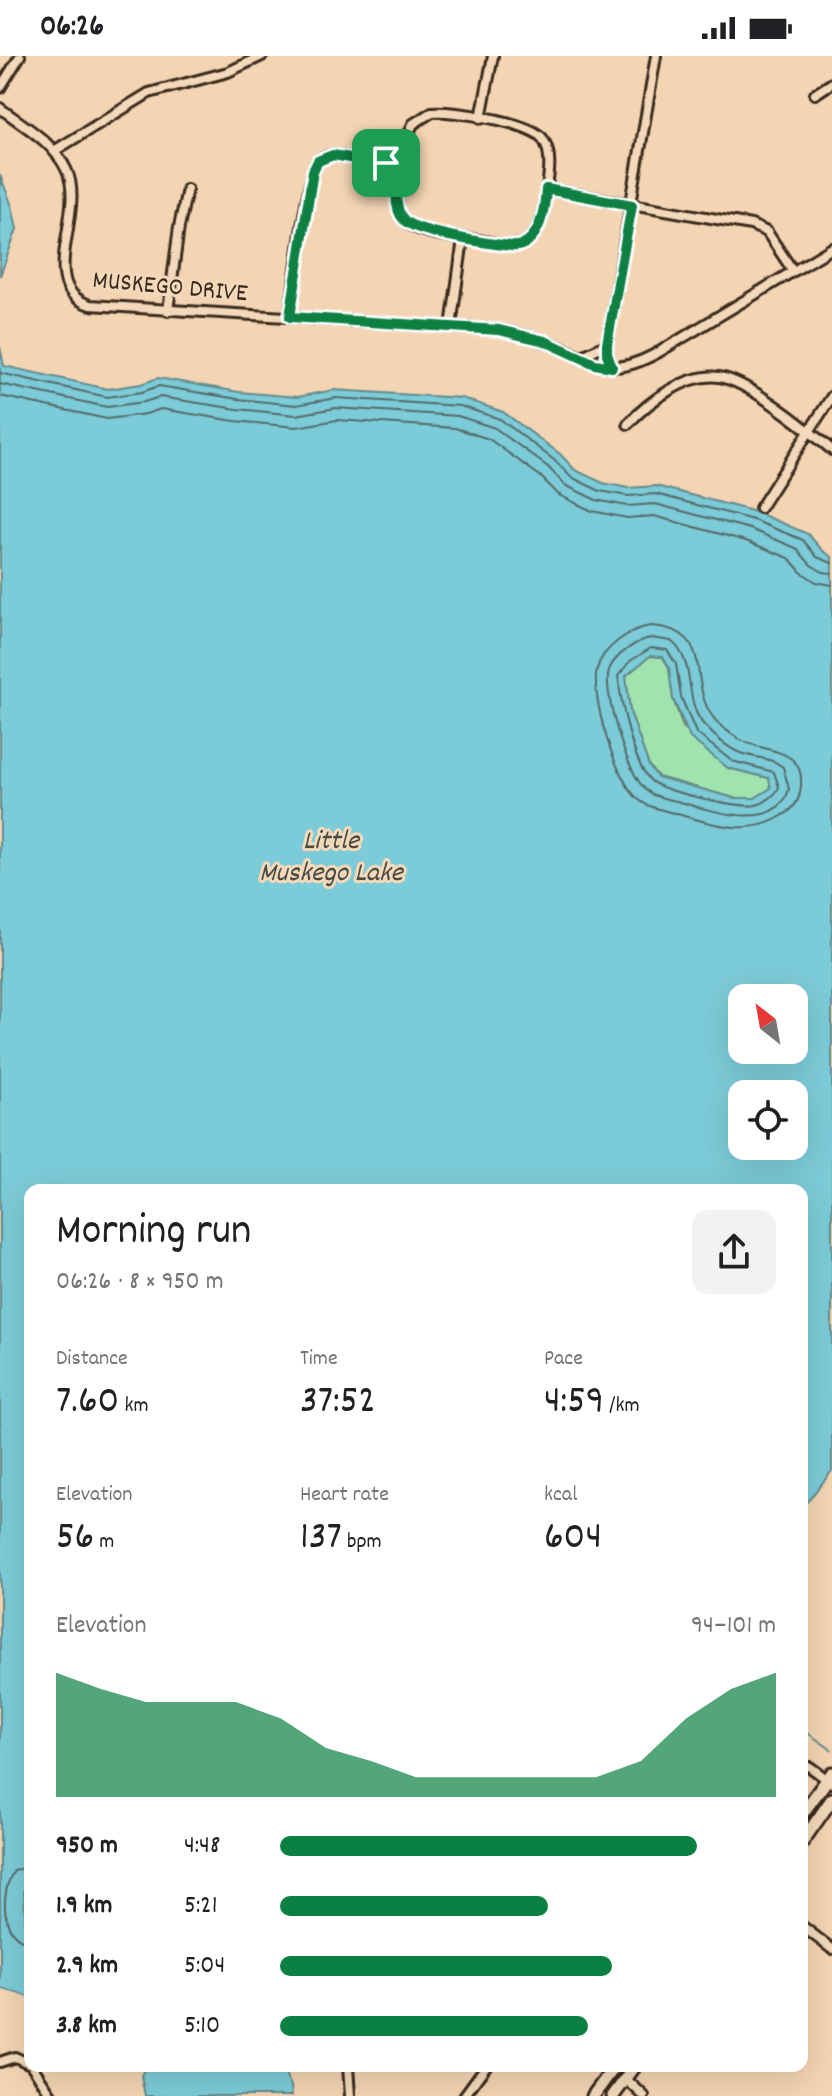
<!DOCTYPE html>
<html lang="en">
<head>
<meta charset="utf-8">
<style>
  :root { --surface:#fff; --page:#f2f2f2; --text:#202124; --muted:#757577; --accent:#0b8043 }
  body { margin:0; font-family:Dekko,sans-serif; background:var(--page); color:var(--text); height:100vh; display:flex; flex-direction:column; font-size:30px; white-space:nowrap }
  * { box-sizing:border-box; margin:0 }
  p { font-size:26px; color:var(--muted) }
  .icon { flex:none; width:44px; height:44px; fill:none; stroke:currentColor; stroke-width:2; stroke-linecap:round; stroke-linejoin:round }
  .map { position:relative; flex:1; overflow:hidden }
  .sheet { position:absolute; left:24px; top:1128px; width:784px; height:888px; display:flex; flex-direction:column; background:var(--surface); border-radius:16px; box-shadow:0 8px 32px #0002 }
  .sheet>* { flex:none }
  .needle { width:52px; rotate:329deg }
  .fabs { position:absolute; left:728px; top:928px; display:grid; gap:16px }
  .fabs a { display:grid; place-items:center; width:80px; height:80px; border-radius:16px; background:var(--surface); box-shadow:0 8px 32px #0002; font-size:40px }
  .pin { position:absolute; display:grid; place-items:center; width:68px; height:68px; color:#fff; margin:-34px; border-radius:16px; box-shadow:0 4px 12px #0006 }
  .round { display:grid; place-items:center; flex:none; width:84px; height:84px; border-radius:16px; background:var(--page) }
  .overview { display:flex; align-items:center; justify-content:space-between; height:136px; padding:0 32px }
  h1 { font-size:44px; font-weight:600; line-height:60px }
  .stats { display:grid; grid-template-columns:repeat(3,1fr); gap:12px; height:136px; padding:8px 32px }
  .stats div { display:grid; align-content:center }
  .stats b { font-size:40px; font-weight:600 }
  .stats small { font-size:22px; font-weight:400 }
  .stats p { font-size:22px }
  .chart { height:224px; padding:16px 32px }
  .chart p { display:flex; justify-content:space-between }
  .chart svg { width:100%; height:144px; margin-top:8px; fill:var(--accent); opacity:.7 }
  ul { padding:0 32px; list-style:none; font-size:26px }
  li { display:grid; grid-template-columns:128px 96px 1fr; align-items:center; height:60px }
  li i { height:20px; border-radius:10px; background:var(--accent) }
  .status { display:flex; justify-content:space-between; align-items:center; height:56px; padding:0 40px; background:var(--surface); direction:ltr }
  .status svg { height:22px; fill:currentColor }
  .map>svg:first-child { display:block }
</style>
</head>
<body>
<div class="status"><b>06:26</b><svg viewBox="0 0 49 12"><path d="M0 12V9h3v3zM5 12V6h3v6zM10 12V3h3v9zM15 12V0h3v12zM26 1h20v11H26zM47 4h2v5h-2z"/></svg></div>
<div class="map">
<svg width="832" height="2040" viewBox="0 0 832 2040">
  <rect width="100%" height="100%" fill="#f3d4b3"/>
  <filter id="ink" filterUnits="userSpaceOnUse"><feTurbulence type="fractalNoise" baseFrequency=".0125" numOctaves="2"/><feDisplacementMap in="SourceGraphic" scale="16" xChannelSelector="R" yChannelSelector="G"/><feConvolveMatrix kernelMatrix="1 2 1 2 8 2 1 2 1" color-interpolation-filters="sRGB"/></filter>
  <g filter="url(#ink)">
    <polygon fill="#a0e3ae" stroke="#6e8666" stroke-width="2" points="650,600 663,601 669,612 673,643 683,671 728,712 769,722 771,732 755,742 734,742 658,721 649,710 630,656 626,619"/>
    <g fill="#7ccbd8" stroke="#628b8e" stroke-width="2" fill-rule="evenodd">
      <polygon points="0,119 12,150 17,173 0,220"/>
      <path d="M0,291L4,310L108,333L141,328L158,322L239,336L297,341L334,334L462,342L503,356L560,398L575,414L603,427L628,432L656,430L756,456L808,478L822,494L832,501V1415L802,1452V1134H30V1820L24,1834L25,1867L30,1870V1941L0,1932ZM650,600L663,601L669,612L673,643L690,682L728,712L769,722L771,732L755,742H734L657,721L649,710L630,656L626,620ZM794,942V994H742V942ZM794,1038V1090H742V1038Z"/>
      <polygon points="142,2010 281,2010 291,2030 292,2040 145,2040 141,2020 144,2014"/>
    </g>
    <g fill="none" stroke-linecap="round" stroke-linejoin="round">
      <g stroke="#556a68" stroke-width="2">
        <polyline points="0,317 107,341 142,336 159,330 238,343 296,349 336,342 460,350 500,363 554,404 571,421 600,435 628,440 656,438 753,464 803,484 817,501 832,507"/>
        <polyline points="0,328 107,351 144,346 160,341 237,353 296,359 336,352 458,360 495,372 548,411 565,429 596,444 627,450 655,448 750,473 796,492 811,509 823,516 832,517"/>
        <polyline points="0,340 107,363 146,358 161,353 235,365 296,371 337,364 455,372 489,383 540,420 559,439 592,455 627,462 654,460 746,485 789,502 801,516 816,526 832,529"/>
        <path d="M652,570C717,575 686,626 713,661C718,669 732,679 741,684C766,698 809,690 800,737C798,748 791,755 782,760C748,781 713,768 677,758C665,754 648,752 638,743C616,725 590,641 597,613C602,592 632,571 652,570Z"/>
        <path d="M652,582L671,585C698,606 682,648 706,671C713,679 726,690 736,695C751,703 770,700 783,711L789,733C778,778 709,754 680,746C670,743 654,742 646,734C628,720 602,636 609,614C614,600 638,583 652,582Z"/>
        <path d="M651,592L667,594L676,608L681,641L696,677L732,705L774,716L779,731C776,739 765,747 756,749C741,753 660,735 650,724C632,705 621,646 618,620L630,605Z"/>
        <path d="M30,1809L14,1815C0,1835 0,1884 30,1886"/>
      </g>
      <polyline stroke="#628b8e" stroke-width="2" points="802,1673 832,1694"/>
      <g stroke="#3b2a1e" stroke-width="14">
        <g id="street">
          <polyline points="0,32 20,0"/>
          <polyline points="815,38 832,27"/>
          <path d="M0,52C24,70 54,86 67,115C86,158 35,231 90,249L499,274C520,278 540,283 560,291C604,309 612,322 659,296L832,192"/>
          <path d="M432,56C453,54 531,66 543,83C554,99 548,125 545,143C543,157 539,178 526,186C512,195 493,185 478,184C460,182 422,179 407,167C386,150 403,89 413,68Z"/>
          <polyline points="481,62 493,0"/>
          <polyline points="54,95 149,37 228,16 262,0"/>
          <polyline points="546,133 751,169 767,176 793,215"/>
          <polyline points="168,255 179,171 187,133"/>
          <path d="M290,261C293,236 306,121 317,107C321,102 327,100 333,99L400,111"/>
          <polyline points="451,271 463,183"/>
          <polyline points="580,301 607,288"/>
          <polyline points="612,311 607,298 607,288 656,0"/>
          <path d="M628,368C649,345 687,317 719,321C749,325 808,374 832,394"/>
          <polyline points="760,452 832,340"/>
          <polyline points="810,1711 832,1727"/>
          <polyline points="802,1870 832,1893"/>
          <polyline points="0,2006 15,2001 30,2008"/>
          <polyline points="32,2010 52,2040"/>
          <polyline points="348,2010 350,2040"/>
          <polyline points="626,2023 644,2040"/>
          <polyline points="464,2040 486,2010"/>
        </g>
      </g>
      <g stroke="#3b2a1e" stroke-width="17">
        <g id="secondary">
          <polyline points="802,1758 832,1717"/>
          <polyline points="802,1786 832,1743"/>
          <polyline points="593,2040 615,2010"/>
          <polyline points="613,2040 635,2010"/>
        </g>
      </g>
      <use href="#street" stroke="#f3d9ba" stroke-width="8"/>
      <use href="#secondary" stroke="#f3d9ba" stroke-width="11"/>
    </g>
  </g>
  <g fill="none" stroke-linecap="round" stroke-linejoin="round" filter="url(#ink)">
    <g stroke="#fff" stroke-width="16">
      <path id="route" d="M333,99L400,111C397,127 392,151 404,164C416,177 492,188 511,190C517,191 523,189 528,185C542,174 545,149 546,133L632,149L607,288V298L612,311L595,308L545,285L499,274L290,261L313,115L318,105Z"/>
    </g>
    <use href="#route" stroke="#0b8043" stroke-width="10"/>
  </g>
  <g text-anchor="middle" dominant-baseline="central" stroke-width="6" stroke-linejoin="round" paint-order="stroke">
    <g font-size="26" fill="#3b2a1e" stroke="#f3d9ba">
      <text transform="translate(170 232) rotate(5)">MUSKEGO DRIVE</text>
    </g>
    <g font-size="28" font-style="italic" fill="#484a43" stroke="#f3d9ba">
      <text x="331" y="787">Little<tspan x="331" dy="32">Muskego Lake</tspan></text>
    </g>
  </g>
</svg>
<div class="fabs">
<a><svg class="needle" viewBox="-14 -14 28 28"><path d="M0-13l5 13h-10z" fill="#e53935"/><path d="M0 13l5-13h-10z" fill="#757577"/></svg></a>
<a><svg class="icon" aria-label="locate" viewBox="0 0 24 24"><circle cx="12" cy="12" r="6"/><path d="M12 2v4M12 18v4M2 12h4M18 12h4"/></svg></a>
</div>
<div class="pin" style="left:386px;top:107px;background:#1e9e55"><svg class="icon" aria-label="arrive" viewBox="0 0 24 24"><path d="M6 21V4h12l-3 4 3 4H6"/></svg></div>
<section class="sheet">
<div class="overview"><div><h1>Morning run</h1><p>06:26 · 8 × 950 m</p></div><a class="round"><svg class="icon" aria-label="share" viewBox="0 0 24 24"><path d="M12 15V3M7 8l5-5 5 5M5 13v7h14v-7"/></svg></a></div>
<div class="stats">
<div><p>Distance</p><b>7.60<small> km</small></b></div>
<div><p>Time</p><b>37:52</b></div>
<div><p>Pace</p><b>4:59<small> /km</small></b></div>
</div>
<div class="stats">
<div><p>Elevation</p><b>56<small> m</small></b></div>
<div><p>Heart rate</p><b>137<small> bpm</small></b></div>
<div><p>kcal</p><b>604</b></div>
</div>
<div class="chart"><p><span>Elevation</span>94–101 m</p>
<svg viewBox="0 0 160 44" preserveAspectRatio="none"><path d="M0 44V6L10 11L20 15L30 15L40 15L50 20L60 29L70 33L80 38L90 38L100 38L110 38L120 38L130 33L140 20L150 11L160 6V44z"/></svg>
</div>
<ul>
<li><b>950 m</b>4:48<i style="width:84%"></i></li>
<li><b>1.9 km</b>5:21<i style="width:54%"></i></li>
<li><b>2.9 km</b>5:04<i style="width:67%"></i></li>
<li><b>3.8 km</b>5:10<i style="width:62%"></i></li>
</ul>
</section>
</div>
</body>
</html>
